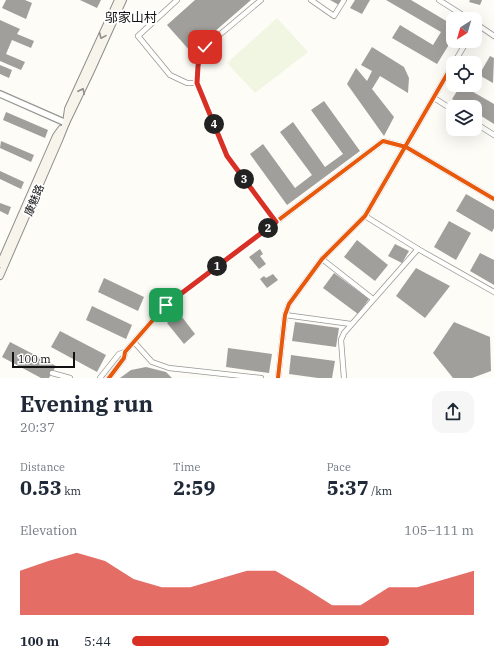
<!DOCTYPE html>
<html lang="en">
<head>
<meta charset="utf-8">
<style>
  :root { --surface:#fff; --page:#f6f6f7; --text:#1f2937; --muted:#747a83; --accent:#d93025 }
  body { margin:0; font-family:"IBM Plex Serif","Noto Sans SC",serif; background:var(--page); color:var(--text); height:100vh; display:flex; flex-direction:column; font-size:15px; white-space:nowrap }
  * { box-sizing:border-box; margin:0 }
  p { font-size:13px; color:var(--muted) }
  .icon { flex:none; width:22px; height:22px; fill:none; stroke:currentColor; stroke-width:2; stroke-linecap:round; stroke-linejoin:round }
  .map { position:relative; height:378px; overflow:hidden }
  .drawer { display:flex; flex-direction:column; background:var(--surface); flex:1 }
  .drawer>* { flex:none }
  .needle { width:26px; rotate:217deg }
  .tools { position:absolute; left:446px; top:12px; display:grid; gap:8px }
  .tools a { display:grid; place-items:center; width:36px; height:36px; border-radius:8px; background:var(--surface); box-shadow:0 4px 16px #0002; font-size:20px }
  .scale { position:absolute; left:12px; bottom:10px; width:63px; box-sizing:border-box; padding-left:4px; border:2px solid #111; border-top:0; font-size:11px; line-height:14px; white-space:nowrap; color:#111; -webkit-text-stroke:3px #fff; paint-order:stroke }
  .pin { position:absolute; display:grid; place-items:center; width:34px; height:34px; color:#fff; margin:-17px; border-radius:8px; box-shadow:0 2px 6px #0006 }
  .km { position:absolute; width:20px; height:20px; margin:-10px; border-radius:50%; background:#222; color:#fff; font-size:11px; line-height:20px; text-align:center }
  .round { display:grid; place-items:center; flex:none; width:42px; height:42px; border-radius:12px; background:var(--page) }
  .summary { display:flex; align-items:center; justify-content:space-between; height:68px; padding:0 20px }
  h1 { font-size:22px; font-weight:700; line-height:30px }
  .metrics { display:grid; grid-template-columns:repeat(3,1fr); gap:6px; height:68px; padding:4px 20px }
  .metrics div { display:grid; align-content:center }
  .metrics b { font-size:20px; font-weight:700 }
  .metrics small { font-size:11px; font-weight:400 }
  .metrics p { font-size:11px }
  .chart { height:112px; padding:8px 20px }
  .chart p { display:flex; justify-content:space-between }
  .chart svg { width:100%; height:72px; margin-top:4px; fill:var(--accent); opacity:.7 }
  ul { padding:0 20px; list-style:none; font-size:13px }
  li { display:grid; grid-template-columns:64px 48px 1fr; align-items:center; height:30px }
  li i { height:10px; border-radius:5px; background:var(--accent) }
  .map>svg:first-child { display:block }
</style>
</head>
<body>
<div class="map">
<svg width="494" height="378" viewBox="0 0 494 378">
  <rect width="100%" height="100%" fill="#fdfcf7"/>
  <polygon fill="#f0f6e1" points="277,18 308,52 255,93 227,63"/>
  <g fill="#a19f9c">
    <polygon points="6,0 25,0 32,3 26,19 2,8"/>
    <polygon points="80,0 101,0 97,8"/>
    <polygon points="195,0 251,0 191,52 167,25"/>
    <polygon points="330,0 342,0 339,5"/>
    <polygon points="355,0 370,0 362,14 350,8"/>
    <polygon points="386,0 411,0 453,25 453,38 437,64 392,38 400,25 433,45 441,32"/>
    <polygon points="470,0 482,0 480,5 469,2"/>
    <polygon points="0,20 20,29 17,34 34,41 31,48 12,40 6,54 25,62 21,70 0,61"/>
    <polygon points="372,47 404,67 409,78 408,93 380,76 372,89 394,117 384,136 347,84 356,68 367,81 372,71 361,65"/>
    <polygon points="490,56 494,58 493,83 479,75"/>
    <polygon points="0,65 12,70 9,78 0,74"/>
    <polygon points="461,85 494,104 494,124 475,112 475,107 466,107 452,99"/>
    <polygon points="324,101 360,151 287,205 250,154 263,144 295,188 312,175 280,132 293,122 325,167 343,154 311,110"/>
    <polygon points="6,112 48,130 45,138 3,120"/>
    <polygon points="1,141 34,155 31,162 0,148"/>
    <polygon points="0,171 24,182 21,189 0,179"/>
    <polygon points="466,194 494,210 494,228 492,232 456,211"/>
    <polygon points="0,203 11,207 8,215 0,211"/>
    <polygon points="449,221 471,233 456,260 434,247"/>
    <polygon points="357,240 388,265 375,281 344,257"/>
    <polygon points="395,244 409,251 402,263 388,256"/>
    <polygon points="260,249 263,254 260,256 266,264 259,269 249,257"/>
    <polygon points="480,253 494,260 494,285 470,271"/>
    <polygon points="416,268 450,286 425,318 396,296"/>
    <polygon points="334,273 369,299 358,314 323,288"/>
    <polygon points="273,274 278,280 267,288 260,279 264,276 266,278"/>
    <polygon points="104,278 144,297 138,311 98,292"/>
    <polygon points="92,306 132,325 126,339 86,320"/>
    <polygon points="179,313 195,334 184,344 167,323"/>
    <polygon points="295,322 339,328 336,347 292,341"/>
    <polygon points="454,322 490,337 491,371 472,378 453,378 433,353"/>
    <polygon points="60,331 106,355 97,372 51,347"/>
    <polygon points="10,342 56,366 49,378 41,378 2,357"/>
    <polygon points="228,348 272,354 269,373 226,367"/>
    <polygon points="291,355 335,361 332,378 318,378 289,374"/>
    <polygon points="146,367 166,372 172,378 120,378 131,370"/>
  </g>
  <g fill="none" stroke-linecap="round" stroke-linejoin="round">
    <g stroke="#979795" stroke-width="6">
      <g id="minor">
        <polyline points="177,0 138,36 170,75 187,83 197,83"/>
        <polyline points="261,0 205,47 200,56 198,66 197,83 227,156 276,222"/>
        <polyline points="311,0 334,16 344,0"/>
        <polyline points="439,0 469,19"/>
        <polyline points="475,23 494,36"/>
        <polyline points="454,63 467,41"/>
        <polyline points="434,98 453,110"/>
        <polyline points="475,123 494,135"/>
        <polyline points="365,216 418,249 494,292"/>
        <polyline points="322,259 373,299"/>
        <polyline points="285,315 351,324"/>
        <polyline points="134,342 152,362 169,368 261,378"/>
        <polyline points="52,373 70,378"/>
        <polyline points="100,378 119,354 125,352"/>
        <polyline points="109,378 124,358 125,352 166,305 383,141 406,147 494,199"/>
        <polyline points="278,378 285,315 289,304 322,259 365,216 453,64"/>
        <polyline points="344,378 341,340 344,333 418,249"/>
      </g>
    </g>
    <g stroke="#979795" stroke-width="8">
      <polyline id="tertiary" points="0,94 66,123"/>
    </g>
    <g stroke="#8e8d8b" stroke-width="8">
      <g id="secondary">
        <polyline points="118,0 68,109 66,123 90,73 123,0"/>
        <polyline points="0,264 56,136 61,129"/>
        <polyline points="0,276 60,138 66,123"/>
      </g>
    </g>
    <use href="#minor" stroke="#fffffe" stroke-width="4.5"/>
    <use href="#tertiary" stroke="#fffffe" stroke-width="5.5"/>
    <use href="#secondary" stroke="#f6f4eb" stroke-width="6"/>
    <g stroke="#fff" stroke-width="6">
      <g id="cycleway">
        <polyline points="109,378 124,358 125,352 166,305 383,141 406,147 494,199"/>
        <polyline points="278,378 285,315 289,304 322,259 365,216 453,64"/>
      </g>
    </g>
    <use href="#cycleway" stroke="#e8590c" stroke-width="4"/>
  </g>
  <defs><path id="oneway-chevron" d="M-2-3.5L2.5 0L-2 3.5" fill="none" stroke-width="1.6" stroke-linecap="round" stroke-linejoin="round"/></defs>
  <g stroke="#8f8e89">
    <use href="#oneway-chevron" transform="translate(102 36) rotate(114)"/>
    <use href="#oneway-chevron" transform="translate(82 91) rotate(-65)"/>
  </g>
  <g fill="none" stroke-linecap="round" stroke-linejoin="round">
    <g stroke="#fff" stroke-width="8">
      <polyline id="route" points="166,305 276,222 227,156 197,83 198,66 200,56 205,47"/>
    </g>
    <use href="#route" stroke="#d93025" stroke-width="5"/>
  </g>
  <g text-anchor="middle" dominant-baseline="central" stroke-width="4" stroke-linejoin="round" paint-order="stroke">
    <g font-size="11" fill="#111" stroke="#fff">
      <text transform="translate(34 200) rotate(-67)">康魅路</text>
    </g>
    <g font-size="13" fill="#111" stroke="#fff">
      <text x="131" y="17">邬家山村</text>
    </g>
  </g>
</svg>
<div class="tools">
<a><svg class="needle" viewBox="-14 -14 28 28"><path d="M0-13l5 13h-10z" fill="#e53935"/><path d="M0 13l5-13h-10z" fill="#747a83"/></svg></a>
<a><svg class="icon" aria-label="locate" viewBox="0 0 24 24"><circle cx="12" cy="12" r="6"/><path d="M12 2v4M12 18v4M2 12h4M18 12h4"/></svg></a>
<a><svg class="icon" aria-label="layers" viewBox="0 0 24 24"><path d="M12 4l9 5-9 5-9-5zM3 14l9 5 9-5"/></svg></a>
</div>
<div class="scale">100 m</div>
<div class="pin" style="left:166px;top:305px;background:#1e9e55"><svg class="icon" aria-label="arrive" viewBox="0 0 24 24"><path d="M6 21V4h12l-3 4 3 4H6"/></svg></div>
<div class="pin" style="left:205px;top:47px;background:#d93025"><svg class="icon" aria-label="check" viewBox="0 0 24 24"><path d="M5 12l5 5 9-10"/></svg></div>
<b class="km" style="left:217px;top:266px">1</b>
<b class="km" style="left:268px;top:228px">2</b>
<b class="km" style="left:244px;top:179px">3</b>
<b class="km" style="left:214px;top:124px">4</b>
</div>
<section class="drawer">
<div class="summary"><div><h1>Evening run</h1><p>20:37</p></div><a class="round"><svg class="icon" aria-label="share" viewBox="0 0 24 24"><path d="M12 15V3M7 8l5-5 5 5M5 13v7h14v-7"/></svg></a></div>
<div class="metrics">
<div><p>Distance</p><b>0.53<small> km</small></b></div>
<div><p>Time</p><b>2:59</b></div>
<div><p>Pace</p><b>5:37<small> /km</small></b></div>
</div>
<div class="chart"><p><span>Elevation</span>105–111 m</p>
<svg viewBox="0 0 160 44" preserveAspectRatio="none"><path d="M0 44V17L10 11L20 6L30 11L40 22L50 27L60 27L70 22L80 17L90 17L100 27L110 38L120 38L130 27L140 27L150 22L160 17V44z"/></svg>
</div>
<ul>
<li><b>100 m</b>5:44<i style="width:75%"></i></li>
</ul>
</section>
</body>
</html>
